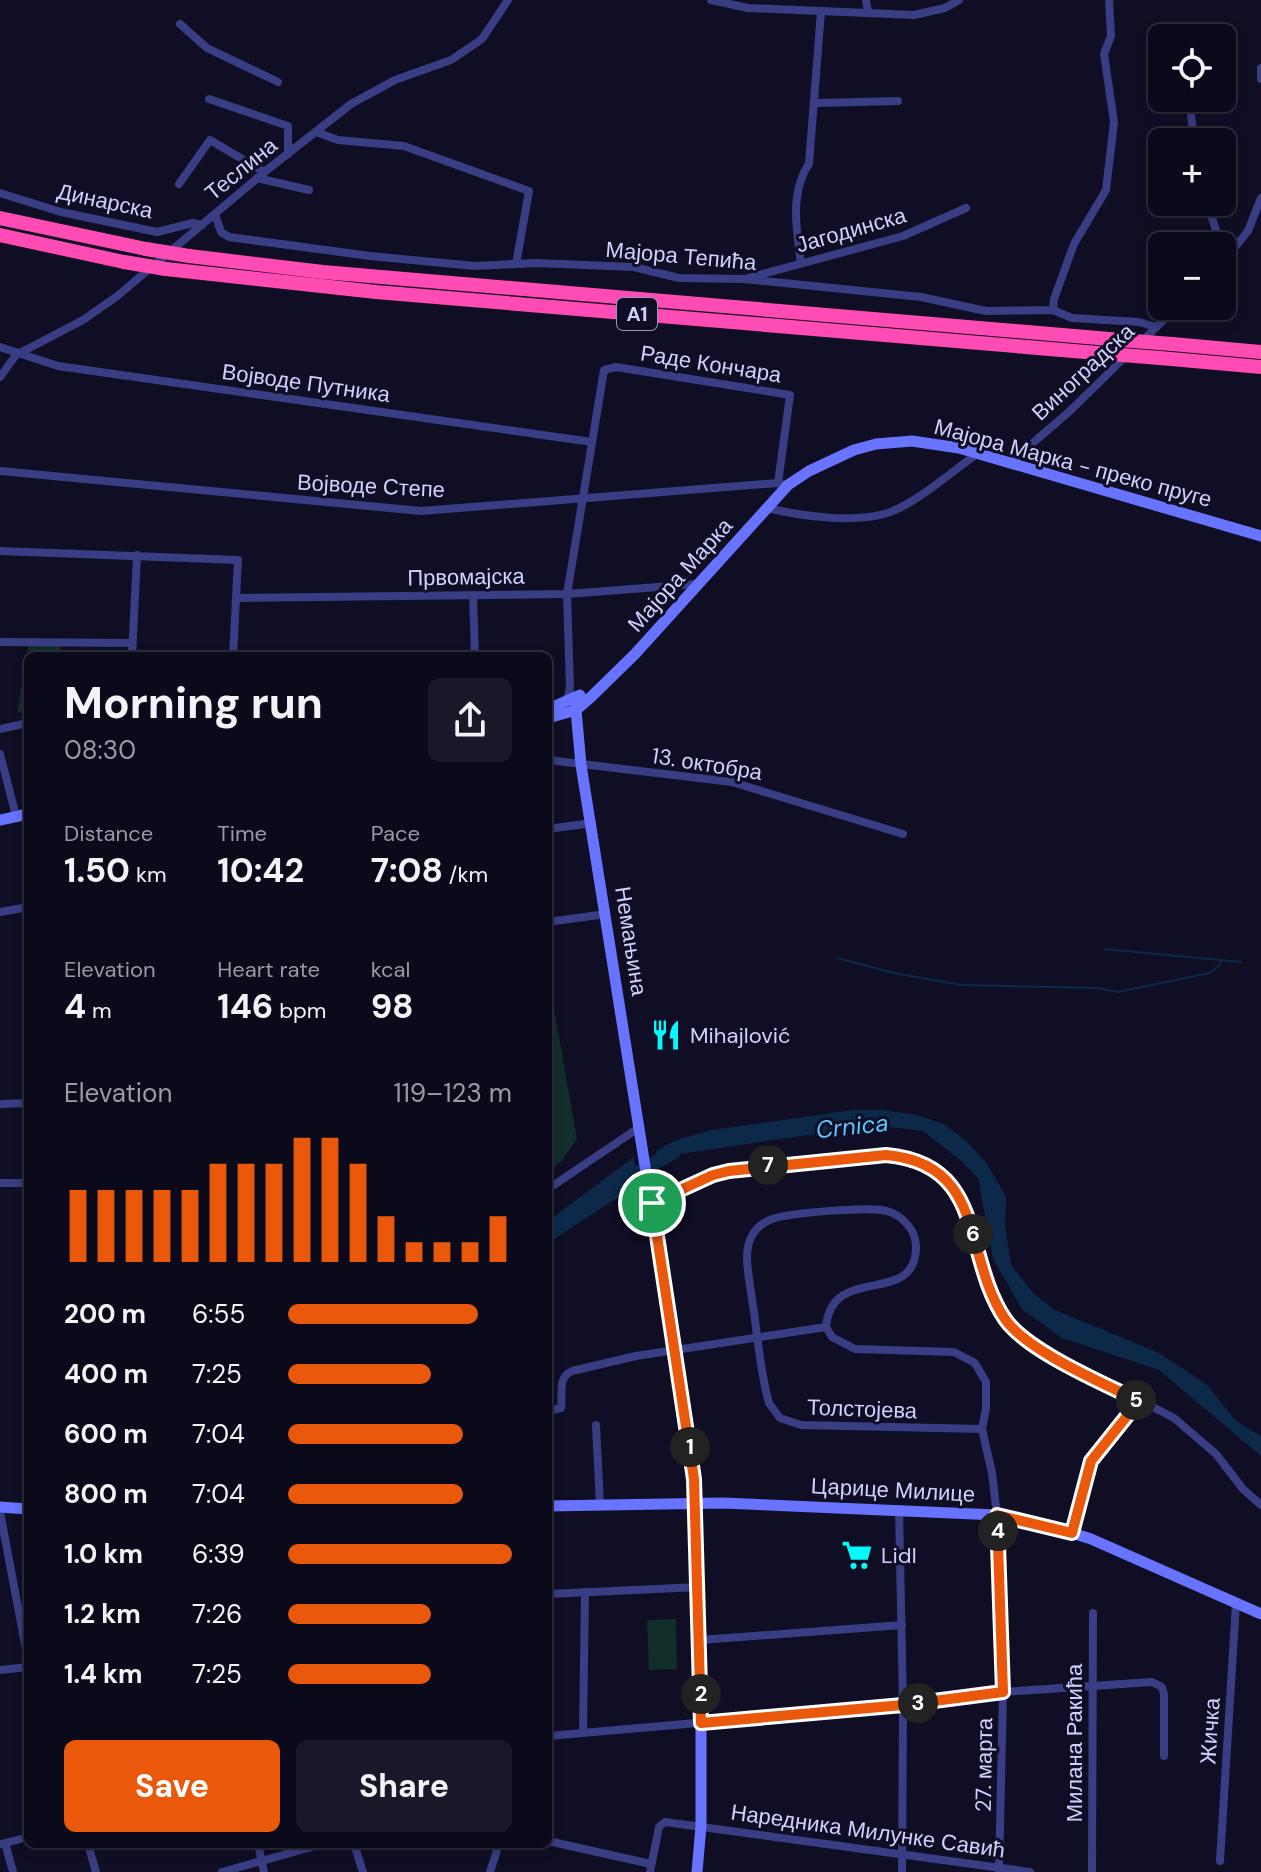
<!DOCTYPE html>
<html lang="en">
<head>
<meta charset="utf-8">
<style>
  :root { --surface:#0b0a1b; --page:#191828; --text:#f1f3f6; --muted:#9a9aa3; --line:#2b2b3a; --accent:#ea580c }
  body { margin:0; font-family:"DM Sans",sans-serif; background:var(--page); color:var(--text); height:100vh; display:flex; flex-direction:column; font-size:30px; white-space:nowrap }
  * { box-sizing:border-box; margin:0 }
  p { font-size:26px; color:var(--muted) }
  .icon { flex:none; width:44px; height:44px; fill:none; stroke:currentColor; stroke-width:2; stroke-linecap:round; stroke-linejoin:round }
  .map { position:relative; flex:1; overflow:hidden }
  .drawer { position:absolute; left:24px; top:652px; width:528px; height:1196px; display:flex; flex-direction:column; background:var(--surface); border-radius:12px; box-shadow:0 4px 12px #0003,0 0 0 2px var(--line) }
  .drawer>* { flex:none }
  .buttons { position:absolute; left:1148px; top:24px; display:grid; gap:16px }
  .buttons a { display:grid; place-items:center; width:88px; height:88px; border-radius:12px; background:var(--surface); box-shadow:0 4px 12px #0003,0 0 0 2px var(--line); font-size:40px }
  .pin { position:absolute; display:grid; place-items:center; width:68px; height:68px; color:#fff; margin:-34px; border:4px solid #fff; border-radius:50%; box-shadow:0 2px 8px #0007 }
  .km { position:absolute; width:40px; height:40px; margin:-20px; border-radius:50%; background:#222; color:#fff; font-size:22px; line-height:40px; text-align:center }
  .round { display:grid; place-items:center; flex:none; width:84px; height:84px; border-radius:12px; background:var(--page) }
  .headline { display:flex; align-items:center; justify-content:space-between; height:136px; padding:0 40px }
  h1 { font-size:44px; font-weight:700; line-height:60px }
  .stats { display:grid; grid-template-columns:repeat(3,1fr); gap:12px; height:136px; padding:8px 40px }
  .stats div { display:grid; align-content:center }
  .stats b { font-size:34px; font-weight:700 }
  .stats small { font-size:22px; font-weight:400 }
  .stats p { font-size:22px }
  .chart { height:224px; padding:16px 40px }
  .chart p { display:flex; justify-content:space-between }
  .chart svg { width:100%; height:144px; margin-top:8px; stroke:var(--accent); stroke-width:6 }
  .cta { display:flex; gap:16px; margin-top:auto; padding:16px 40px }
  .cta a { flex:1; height:92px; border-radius:12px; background:var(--accent); color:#fff; font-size:32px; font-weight:700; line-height:92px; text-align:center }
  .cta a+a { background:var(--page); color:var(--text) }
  ul { padding:0 40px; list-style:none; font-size:26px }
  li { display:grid; grid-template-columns:128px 96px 1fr; align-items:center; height:60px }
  li i { height:20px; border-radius:10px; background:var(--accent) }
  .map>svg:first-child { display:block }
</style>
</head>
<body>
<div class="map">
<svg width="1261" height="1872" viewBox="0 0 1261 1872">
  <rect width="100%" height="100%" fill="#0f0e24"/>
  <g fill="#112e2a">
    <polygon points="61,643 61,656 28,656 28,711 17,713 29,644"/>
    <polygon points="548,993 552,997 577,1139 560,1163 548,1171"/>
    <polygon points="676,1619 677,1669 649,1670 647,1620"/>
  </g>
  <g fill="#0c2949">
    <polygon points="853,1110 883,1110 917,1115 944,1124 965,1140 985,1161 1006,1196 1005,1225 1011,1265 1033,1293 1055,1310 1159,1353 1206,1384 1236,1421 1261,1436 1261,1456 1159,1370 1062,1338 1022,1309 993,1259 978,1178 959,1159 923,1131 888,1127 808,1135 680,1154 658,1165 656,1151 676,1140 712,1130"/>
    <polygon points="634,1157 637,1185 548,1243 548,1221"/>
  </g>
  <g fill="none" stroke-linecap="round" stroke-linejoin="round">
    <g stroke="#0c2949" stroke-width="2">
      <polyline points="1104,949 1241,962"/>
      <polyline points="837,958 894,973 961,985 1097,988 1118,992 1209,973 1217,968 1221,961"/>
    </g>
    <polyline stroke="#0c2949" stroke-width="14" points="623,1181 674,1152"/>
    <g stroke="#393d83" stroke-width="8">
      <polyline points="711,0 748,8 914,15 945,8 959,0"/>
      <polyline points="866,0 868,12"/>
      <polyline points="180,24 207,48 278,82"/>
      <polyline points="1261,68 1261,79"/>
      <polyline points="209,99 288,126 288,154"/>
      <polyline points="816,103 898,101"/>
      <polyline points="1190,105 1194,142"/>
      <polyline points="316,132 338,140 404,146 529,191 516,264"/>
      <polyline points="257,178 309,190"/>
      <polyline points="179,184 210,140 264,172"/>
      <polyline points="0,193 61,212 157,232 193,223 202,225"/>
      <polyline points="1207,202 1221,246"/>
      <polyline points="215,214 221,232 229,237 370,256 475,266 536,263 634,267 679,278 744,279 921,297 986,311 1053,310 1072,318 1139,322 1156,327"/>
      <path d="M801,263C796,230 790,192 809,164L821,11"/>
      <polyline points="1222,263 1248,231 1261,198"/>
      <polyline points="748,278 903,236 966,208"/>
      <polyline points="1053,310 1054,299 1074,244 1106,190 1114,122 1104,54 1111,36 1109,0"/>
      <polyline points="1141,342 1178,306"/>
      <polyline points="0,347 58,366 592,442"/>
      <polyline points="0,377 16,355 83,320 116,297 267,170 351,104 395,80 451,60 482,39 508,0"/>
      <polyline points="1011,462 1071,410 1128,354"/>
      <polyline points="0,471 421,511 778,483 788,485"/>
      <path d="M767,508C801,516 851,523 884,514C912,507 954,470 978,453"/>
      <polyline points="0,551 238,560 233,656"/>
      <polyline points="473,595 475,656"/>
      <polyline points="236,598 567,594 697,584"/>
      <polyline points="0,642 132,643"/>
      <polyline points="132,656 137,555"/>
      <polyline points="567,702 570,687 567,594 604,370 616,367 790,395 778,483"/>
      <polyline points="0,729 28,723"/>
      <polyline points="0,754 16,816"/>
      <polyline points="548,760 732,782 903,834"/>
      <polyline points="548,829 592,823"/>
      <polyline points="0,912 28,907"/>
      <polyline points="548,922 606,914"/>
      <polyline points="0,1104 28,1103"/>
      <polyline points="0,1183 28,1183"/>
      <polyline points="548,1189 640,1127"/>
      <polyline points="652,1203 713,1175 729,1171 886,1155 918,1161 934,1169 960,1196 983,1275 1006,1320 1028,1342 1174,1418 1216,1454 1243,1489 1261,1505"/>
      <path d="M826,1327C832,1262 916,1308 916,1247C916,1230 903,1216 887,1211C871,1206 789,1213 772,1219C764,1222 757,1227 753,1234C749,1240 747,1250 747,1257C747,1273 751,1290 753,1306C758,1338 760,1372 769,1403L780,1418L801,1425L982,1429"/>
      <polyline points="826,1327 832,1337 855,1349 954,1352 975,1363 986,1382 986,1408 982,1429 992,1473 997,1515 1003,1692 999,1872"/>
      <path d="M548,1411L561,1408C563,1393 557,1378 572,1371L636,1356L826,1327"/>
      <polyline points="596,1425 600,1505"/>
      <polyline points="899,1509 903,1705 902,1872"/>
      <polyline points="0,1512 28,1660"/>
      <polyline points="1072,1533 1091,1461 1139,1401"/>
      <polyline points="548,1594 699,1587"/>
      <polyline points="700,1640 902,1625"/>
      <polyline points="0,1670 28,1667"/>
      <polyline points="583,1732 585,1592"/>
      <polyline points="548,1736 903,1705 1003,1692 1152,1682 1162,1687 1164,1694 1164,1756"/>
      <polyline points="548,1841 651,1864"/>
      <polyline points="5,1843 13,1872"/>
      <polyline points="2,1844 28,1837"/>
      <polyline points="88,1844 96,1872"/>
      <polyline points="258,1844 264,1872"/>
      <polyline points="354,1844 363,1872"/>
      <polyline points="1220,1861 1236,1603"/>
      <polyline points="222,1872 322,1844"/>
      <polyline points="490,1872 499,1844"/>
      <polyline points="650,1872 659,1827 665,1822 1030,1872"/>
      <polyline points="1092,1872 1093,1613"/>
    </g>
    <g stroke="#6873ff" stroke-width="11">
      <polyline points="575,699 581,765 693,1467 701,1723 701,1826 697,1872"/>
      <polyline points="548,709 580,695"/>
      <polyline points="548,718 576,710 591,697 635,654 788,485 809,471 854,450 876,444 912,441 959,448 1261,536"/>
      <polyline points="0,820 28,814"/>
      <polyline points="548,1506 723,1503 997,1515 1047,1525 1091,1539 1261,1614"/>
      <polyline points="0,1507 28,1509"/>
    </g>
    <g stroke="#ff4cb4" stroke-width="14">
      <polyline points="0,218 146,249"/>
      <polyline points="0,235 124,262"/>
      <polyline points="189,256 323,272 1121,340"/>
      <polyline points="166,269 376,292 1109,354"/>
      <polyline points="1172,344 1261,352"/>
      <polyline points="1160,358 1261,367"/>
    </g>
    <g stroke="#ff4cb4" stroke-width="14">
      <polyline points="146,249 189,256"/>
      <polyline points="124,262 166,269"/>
      <polyline points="1121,340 1172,344"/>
      <polyline points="1109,354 1160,358"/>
    </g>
  </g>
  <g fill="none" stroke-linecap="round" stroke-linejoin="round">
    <g stroke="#fff" stroke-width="16">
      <path id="route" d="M886,1155C987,1164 962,1255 1005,1319C1027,1351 1103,1383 1139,1401L1091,1461L1072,1533L997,1515L1003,1692L903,1705L701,1723L694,1479L652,1203L713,1175L729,1171Z"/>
    </g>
    <use href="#route" stroke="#ea580c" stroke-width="10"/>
  </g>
  <defs>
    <g id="restaurant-bare" transform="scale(2.4)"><path d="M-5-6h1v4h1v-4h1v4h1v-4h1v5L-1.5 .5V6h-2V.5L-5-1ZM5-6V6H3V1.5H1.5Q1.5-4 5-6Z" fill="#00fcfb" stroke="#0f0e24" stroke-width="2.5" paint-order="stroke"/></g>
    <g id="supermarket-bare" transform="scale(2.4)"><path d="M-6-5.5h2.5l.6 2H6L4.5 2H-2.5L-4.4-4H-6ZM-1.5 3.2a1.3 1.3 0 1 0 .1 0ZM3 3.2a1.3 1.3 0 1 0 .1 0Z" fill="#00fcfb" stroke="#0f0e24" stroke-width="2.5" paint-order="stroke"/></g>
  </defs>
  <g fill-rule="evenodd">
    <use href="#restaurant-bare" x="666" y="1035"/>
    <use href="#supermarket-bare" x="857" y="1555"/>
  </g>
  <g text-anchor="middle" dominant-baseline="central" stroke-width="6" stroke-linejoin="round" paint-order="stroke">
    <rect fill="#0f0e24" stroke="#9796bd" stroke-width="2" x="617" y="298" width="40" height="32" rx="6"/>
    <g font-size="20" font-weight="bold" fill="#d1d1ff">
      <text x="637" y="314">A1</text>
    </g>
    <g font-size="22" fill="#d1d1ff" stroke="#0f0e24">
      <text transform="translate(241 169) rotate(-39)">Теслина</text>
      <text transform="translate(105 201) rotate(12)">Динарска</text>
      <text transform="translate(851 230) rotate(-16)">Јагодинска</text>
      <text transform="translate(681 256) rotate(5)">Мајора Тепића</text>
      <text transform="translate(711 364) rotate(9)">Раде Кончара</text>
      <text transform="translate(1083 372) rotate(-43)">Виноградска</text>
      <text transform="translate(306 383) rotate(8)">Војводе Путника</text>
      <text transform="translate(1073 463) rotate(15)">Мајора Марка - преко пруге</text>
      <text transform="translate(371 486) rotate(3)">Војводе Степе</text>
      <text transform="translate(680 575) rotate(-48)">Мајора Марка</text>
      <text transform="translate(466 577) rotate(-1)">Првомајска</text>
      <text transform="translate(707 764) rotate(9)">13. октобра</text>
      <text transform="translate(631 941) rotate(81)">Немањина</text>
      <text transform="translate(862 1409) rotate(2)">Толстојева</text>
      <text transform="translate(893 1490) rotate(3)">Царице Милице</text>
      <text transform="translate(1210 1731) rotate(-86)">Жичка</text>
      <text transform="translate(1074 1743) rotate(-90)">Милана Ракића</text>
      <text transform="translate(984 1765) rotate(-89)">27. марта</text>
      <text transform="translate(868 1831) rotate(8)">Наредника Милунке Савић</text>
    </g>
    <g font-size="22" fill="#d1d1ff" stroke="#0f0e24" text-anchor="start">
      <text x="690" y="1035">Mihajlović</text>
      <text x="881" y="1555">Lidl</text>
    </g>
    <g font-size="24" font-style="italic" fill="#5fc5ff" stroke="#0f0e24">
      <text transform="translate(852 1126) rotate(-6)">Crnica</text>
    </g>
  </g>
</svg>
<div class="buttons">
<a><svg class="icon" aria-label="locate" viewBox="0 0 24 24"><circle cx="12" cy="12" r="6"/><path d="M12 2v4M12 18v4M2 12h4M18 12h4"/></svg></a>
<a>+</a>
<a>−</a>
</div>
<div class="pin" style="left:652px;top:1203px;background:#1e9e55"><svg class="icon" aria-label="arrive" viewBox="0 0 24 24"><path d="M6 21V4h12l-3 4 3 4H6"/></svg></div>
<b class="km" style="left:690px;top:1447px">1</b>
<b class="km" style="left:701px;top:1694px">2</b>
<b class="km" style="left:918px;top:1703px">3</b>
<b class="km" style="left:998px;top:1531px">4</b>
<b class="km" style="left:1136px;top:1400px">5</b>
<b class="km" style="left:973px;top:1234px">6</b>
<b class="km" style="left:768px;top:1165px">7</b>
<section class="drawer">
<div class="headline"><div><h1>Morning run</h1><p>08:30</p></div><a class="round"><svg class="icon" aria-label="share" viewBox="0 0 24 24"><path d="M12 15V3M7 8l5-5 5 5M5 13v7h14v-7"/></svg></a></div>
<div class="stats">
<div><p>Distance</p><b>1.50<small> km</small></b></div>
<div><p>Time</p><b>10:42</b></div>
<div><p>Pace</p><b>7:08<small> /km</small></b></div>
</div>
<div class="stats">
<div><p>Elevation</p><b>4<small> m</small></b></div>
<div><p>Heart rate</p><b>146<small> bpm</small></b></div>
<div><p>kcal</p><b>98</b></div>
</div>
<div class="chart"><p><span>Elevation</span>119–123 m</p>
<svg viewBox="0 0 160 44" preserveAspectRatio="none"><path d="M5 44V22M15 44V22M25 44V22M35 44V22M45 44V22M55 44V14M65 44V14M75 44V14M85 44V6M95 44V6M105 44V14M115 44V30M125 44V38M135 44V38M145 44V38M155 44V30"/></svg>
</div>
<ul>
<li><b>200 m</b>6:55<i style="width:85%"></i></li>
<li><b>400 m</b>7:25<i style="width:64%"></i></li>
<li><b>600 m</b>7:04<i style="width:78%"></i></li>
<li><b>800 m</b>7:04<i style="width:78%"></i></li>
<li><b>1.0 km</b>6:39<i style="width:100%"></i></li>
<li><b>1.2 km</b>7:26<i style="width:64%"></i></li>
<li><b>1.4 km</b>7:25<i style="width:64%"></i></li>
</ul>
<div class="cta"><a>Save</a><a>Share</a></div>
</section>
</div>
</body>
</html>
